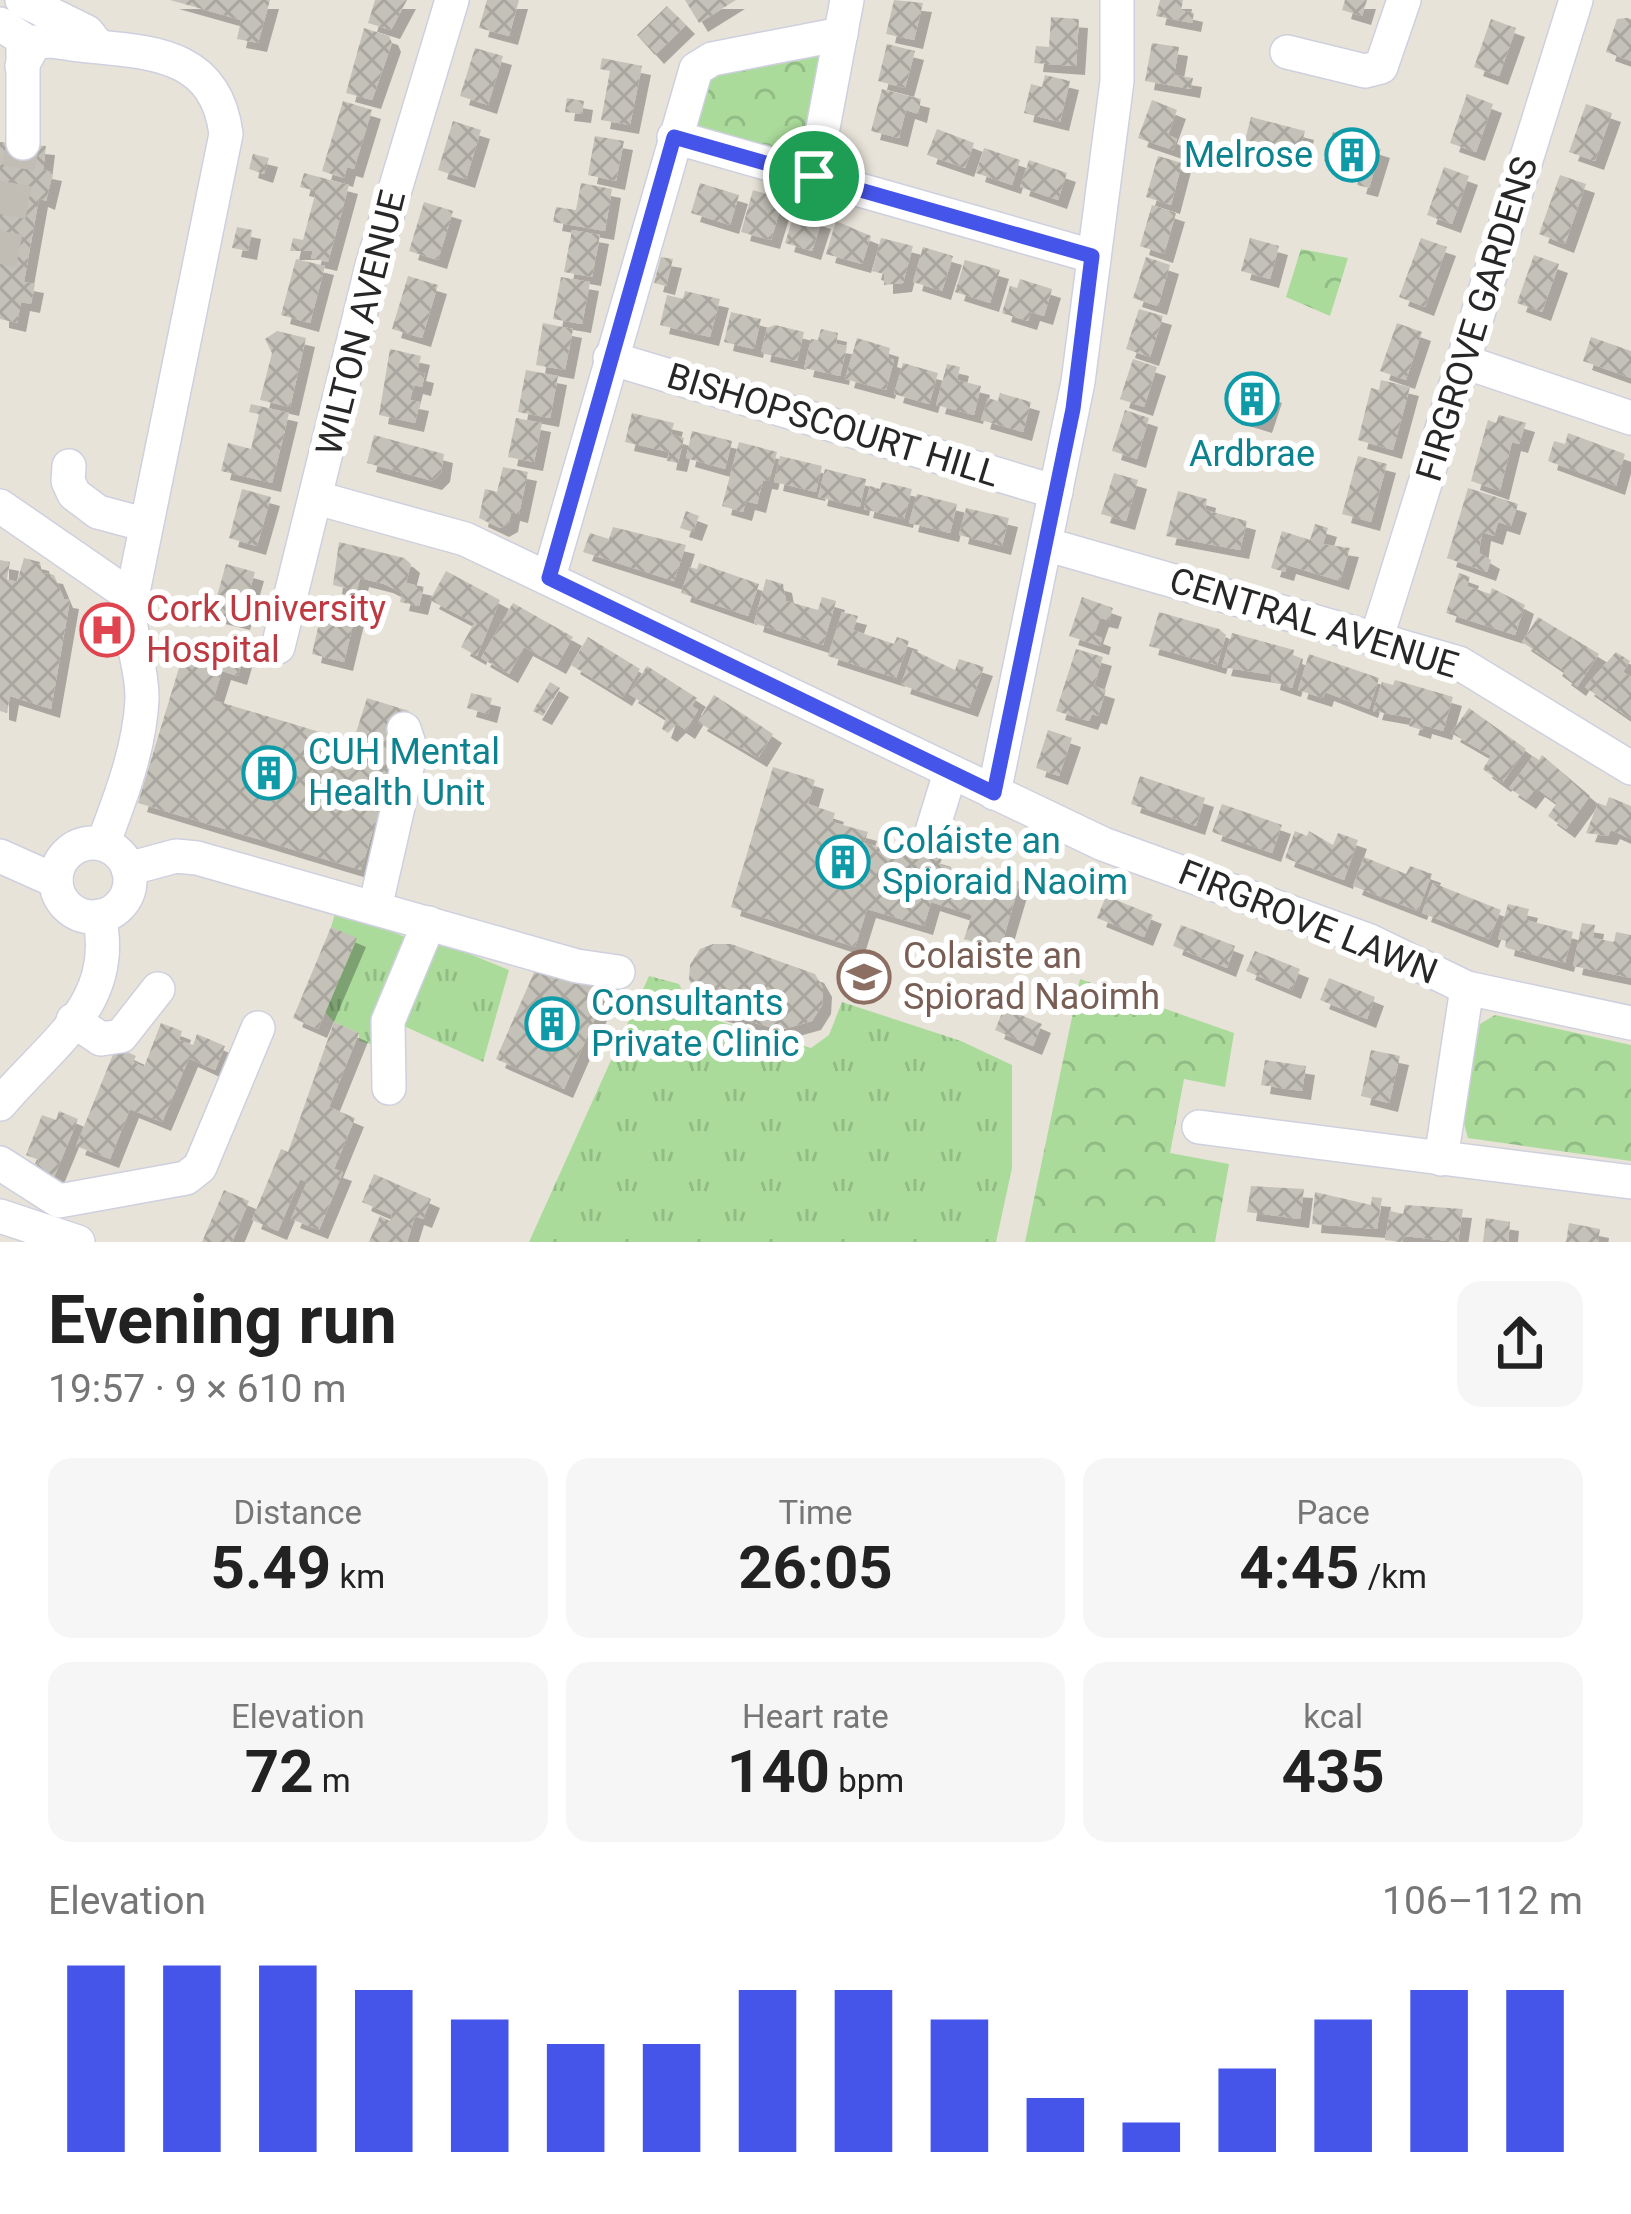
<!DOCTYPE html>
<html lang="en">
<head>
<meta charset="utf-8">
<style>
  :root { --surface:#fff; --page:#f6f6f6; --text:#222; --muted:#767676; --accent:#4655e9 }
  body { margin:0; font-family:Roboto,sans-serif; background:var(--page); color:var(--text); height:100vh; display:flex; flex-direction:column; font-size:45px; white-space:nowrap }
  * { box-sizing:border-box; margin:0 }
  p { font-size:39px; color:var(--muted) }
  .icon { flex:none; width:66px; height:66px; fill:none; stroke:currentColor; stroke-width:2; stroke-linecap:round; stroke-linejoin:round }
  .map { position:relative; height:1242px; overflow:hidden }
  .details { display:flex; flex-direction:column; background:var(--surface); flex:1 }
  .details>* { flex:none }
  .pin { position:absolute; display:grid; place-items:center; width:102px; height:102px; color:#fff; margin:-51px; border:6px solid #fff; border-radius:50%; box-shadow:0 3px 12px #0007 }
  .round { display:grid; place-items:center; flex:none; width:126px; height:126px; border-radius:24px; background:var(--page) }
  .headline { display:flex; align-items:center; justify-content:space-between; height:204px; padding:0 48px }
  h1 { font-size:66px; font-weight:700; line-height:90px }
  .stats { display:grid; grid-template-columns:repeat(3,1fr); gap:18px; height:204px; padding:12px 48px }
  .stats div { display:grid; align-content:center; border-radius:24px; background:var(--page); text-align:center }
  .stats b { font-size:60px; font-weight:700 }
  .stats small { font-size:33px; font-weight:400 }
  .stats p { font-size:33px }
  .chart { height:336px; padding:24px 48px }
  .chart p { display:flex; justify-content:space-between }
  .chart svg { width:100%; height:216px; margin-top:12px; stroke:var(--accent); stroke-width:6 }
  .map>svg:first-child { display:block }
</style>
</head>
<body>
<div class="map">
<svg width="1631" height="1242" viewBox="0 0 1631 1242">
  <defs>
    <pattern id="grass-tufts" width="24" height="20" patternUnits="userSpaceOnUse" patternTransform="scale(3)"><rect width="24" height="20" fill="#aadb9a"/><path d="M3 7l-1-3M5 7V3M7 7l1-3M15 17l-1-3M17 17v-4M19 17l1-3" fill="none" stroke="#92bc85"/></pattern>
    <pattern id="forest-crowns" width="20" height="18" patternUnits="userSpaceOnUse" patternTransform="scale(3)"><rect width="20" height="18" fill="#aadb9a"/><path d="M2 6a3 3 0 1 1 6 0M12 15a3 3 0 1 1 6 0" fill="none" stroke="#92bc85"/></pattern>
    <pattern id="building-cross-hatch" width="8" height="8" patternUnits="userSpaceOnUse" patternTransform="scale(3)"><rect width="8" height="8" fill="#c4c1b8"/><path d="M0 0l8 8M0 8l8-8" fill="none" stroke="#a8a69e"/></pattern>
    <filter id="shadow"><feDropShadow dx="9" dy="9" stdDeviation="0" flood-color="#0004"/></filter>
  </defs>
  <rect width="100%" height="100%" fill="#e8e3d9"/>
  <g fill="url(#grass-tufts)">
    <polygon points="337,907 407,938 375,1045 359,1041 359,1033 334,1022 325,1012 356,939 331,927"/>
    <polygon points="433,939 509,970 483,1062 404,1026"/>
    <polygon points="649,976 679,984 694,1014 811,1048 829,1035 842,1002 961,1041 1012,1065 1012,1168 996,1242 529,1242"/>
  </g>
  <g fill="url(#forest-crowns)">
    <path d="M804,54L818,57C825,83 818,135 800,155L788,157L693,124L706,75Z"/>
    <polygon points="1301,249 1348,258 1330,316 1286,297"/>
    <polygon points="1080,979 1234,1033 1225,1087 1184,1079 1170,1153 1229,1164 1215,1242 1025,1242"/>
    <polygon points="1495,1015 1631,1045 1631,1161 1468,1138 1463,1120 1480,1024"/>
  </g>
  <g fill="url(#building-cross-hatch)" filter="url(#shadow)">
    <polygon points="170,0 270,0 258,43 237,39 241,20"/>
    <polygon points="375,0 407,0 391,30 368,23"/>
    <polygon points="487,0 519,0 509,36 479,28"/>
    <polygon points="685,0 736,0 699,23"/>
    <polygon points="894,0 923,3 914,40 886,34"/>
    <polygon points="1160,0 1183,0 1181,10 1194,13 1192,23 1156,16"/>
    <polygon points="1345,0 1367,0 1362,16 1342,10"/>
    <polygon points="667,6 686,25 655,55 637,35"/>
    <polygon points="1051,17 1079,19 1076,66 1034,63 1036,46 1049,47"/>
    <polygon points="1627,18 1631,19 1631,61 1606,52 1617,19"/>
    <polygon points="1491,19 1516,28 1499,76 1474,67"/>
    <polygon points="364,28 389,36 392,43 372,100 346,93"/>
    <polygon points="1152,43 1179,47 1174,75 1193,78 1191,89 1145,81"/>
    <polygon points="887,44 915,51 905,88 878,81"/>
    <polygon points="475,48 503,56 488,105 460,96"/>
    <polygon points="602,58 642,66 630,125 601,120 610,71 600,69"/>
    <polygon points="1045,75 1070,81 1060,122 1024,113 1031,84 1042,87"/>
    <polygon points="882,89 921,99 918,114 906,110 899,138 871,131"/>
    <polygon points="1467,94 1493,104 1476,152 1450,143"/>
    <polygon points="567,98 584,101 582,114 565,112"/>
    <polygon points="1152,100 1177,110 1168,135 1177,139 1173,150 1138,138"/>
    <polygon points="343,101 372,110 354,169 347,167 344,178 322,171"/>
    <polygon points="1586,104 1612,113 1595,161 1569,152"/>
    <polygon points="1251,117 1305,131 1298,159 1244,144"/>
    <polygon points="453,121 481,130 466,179 438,170"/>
    <polygon points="1346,128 1362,133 1359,142 1381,149 1369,188 1357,185 1361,172 1324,161 1333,132 1344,135"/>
    <polygon points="937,129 974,143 965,168 927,155"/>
    <polygon points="595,136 624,141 616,181 588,175"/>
    <polygon points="0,142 46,146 43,170 53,172 46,201 39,198 24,282 35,284 31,304 21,302 17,323 0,319"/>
    <polygon points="984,148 1020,160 1012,185 976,173"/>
    <polygon points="253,154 269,158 264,174 249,169"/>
    <polygon points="1158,156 1182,163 1171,205 1146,197"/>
    <polygon points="1029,160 1067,173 1058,200 1020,187"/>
    <polygon points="1444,167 1469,176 1452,224 1427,215"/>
    <polygon points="304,173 349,185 328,262 311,258 313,251 290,251 293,238 303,240 316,191 300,187"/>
    <polygon points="1560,175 1586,184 1565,244 1539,234"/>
    <polygon points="581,183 612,189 605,231 553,222 556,207 576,210"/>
    <polygon points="700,183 739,195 730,225 691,213"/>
    <polygon points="753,190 777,197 775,205 781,207 771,240 741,232"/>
    <polygon points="424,202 453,211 438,260 409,251"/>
    <polygon points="1152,205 1176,213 1164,254 1140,246"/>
    <polygon points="795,212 822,220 812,251 785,243"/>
    <polygon points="836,221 871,236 862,264 826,254"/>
    <polygon points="237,227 252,230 248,251 232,248"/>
    <polygon points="572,230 600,235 592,277 564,272"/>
    <polygon points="881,238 913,246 903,283 884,285 884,274 872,271"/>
    <polygon points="1250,238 1279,246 1270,279 1241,271"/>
    <polygon points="1421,238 1447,247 1425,307 1399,297"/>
    <polygon points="923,247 953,256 942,291 913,282"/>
    <polygon points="1534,255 1559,264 1542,312 1517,303"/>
    <polygon points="661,257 673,259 666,286 654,283"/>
    <polygon points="1146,257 1170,265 1158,306 1133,298"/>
    <polygon points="296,259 325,266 310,323 281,315"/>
    <polygon points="965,260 1000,270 990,303 955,292"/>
    <polygon points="408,276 438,285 422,338 392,329"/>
    <polygon points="561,277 590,282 582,324 553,319"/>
    <polygon points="1020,279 1052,289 1044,316 1031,312 1028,321 1002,313 1010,286 1017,288"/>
    <polygon points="685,291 720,299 710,337 660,325 667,295 683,299"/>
    <polygon points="1139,309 1163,316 1150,357 1126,349"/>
    <polygon points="731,312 761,319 754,349 724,342"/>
    <polygon points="543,323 573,329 565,370 536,365"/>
    <polygon points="1397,323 1422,332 1406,380 1380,371"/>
    <polygon points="775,325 804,332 797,361 761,353 767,328"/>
    <polygon points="821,329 838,333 836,344 847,346 840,376 804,368 811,339 818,340"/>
    <polygon points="277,331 306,338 290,407 260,400 272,353 265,339"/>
    <polygon points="1591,337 1631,351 1631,378 1583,361"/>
    <polygon points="857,338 890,348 888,358 894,360 886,390 845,379"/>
    <polygon points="390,349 421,356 417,372 425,374 422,387 414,385 410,400 420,402 415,423 379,415"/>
    <polygon points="1133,359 1157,367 1144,407 1120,399"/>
    <polygon points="903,363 938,373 929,404 894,394"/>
    <polygon points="947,364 960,367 957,380 981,386 974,415 936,405"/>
    <polygon points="526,370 558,376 550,418 518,412"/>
    <polygon points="1381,380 1410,387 1393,450 1358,440 1371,388 1379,390"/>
    <polygon points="1237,383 1273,394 1263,424 1240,417 1242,408 1230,404"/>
    <polygon points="1000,393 1031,402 1023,432 981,420 988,398 998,401"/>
    <polygon points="251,404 289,413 272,483 221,471 228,443 251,449 259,414 249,412"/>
    <polygon points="1125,410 1149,418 1137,459 1112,451"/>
    <polygon points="632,413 674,423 671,434 684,438 678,463 667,461 669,452 625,442"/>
    <polygon points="1499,415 1526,423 1519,444 1512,442 1500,491 1471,481 1488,420 1496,423"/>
    <polygon points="516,418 542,423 534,462 508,457"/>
    <polygon points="692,431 732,441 725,469 686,458"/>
    <polygon points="1568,433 1625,454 1616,486 1548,461 1554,441 1565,444"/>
    <polygon points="374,435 444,454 441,473 433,481 367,463"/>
    <polygon points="739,442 777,452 769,481 763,480 757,504 746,501 743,512 722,506"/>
    <polygon points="780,456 822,466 816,492 774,482"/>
    <polygon points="1358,456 1387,464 1371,522 1342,514"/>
    <polygon points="503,467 528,472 519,514 511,512 509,523 500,528 479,518 485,489 497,492"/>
    <polygon points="825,469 866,479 860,507 818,497"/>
    <polygon points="1114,473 1138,480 1126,521 1101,514"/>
    <polygon points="882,482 912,489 904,519 864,509 870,486 880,489"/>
    <polygon points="1468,488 1518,504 1511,526 1498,522 1494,536 1482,532 1479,553 1491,560 1487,572 1447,558"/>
    <polygon points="242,489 271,497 257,546 229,538"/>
    <polygon points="1178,491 1207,499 1205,510 1247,521 1240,550 1166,536"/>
    <polygon points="917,494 957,504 950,533 909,523"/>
    <polygon points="966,508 1009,518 1002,546 959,535"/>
    <polygon points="686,511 699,516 693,532 680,528"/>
    <polygon points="1315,524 1328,528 1323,544 1350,548 1340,581 1287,565 1285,572 1271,568 1282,531 1310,540"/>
    <polygon points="613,527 686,545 674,581 583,552 590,533 609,539"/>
    <polygon points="339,542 404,558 411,564 406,583 424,587 419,606 400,602 402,593 384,584 360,578 357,591 333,585"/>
    <polygon points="24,558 40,562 42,573 54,575 64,599 70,600 51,709 10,696 7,713 0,711 0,560 10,562 7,579 17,582"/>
    <polygon points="699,563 759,584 748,616 681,593 690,567 697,569"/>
    <polygon points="226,564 255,572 241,621 212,614"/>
    <polygon points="446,571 500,600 477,656 461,647 474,623 430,600"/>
    <polygon points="1459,573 1470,577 1467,586 1490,594 1492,588 1525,605 1515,635 1446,613"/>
    <polygon points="766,579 783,584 786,601 818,610 822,597 836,601 823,645 754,623"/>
    <polygon points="1082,597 1113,608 1109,620 1100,618 1094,635 1102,638 1100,646 1069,636"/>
    <polygon points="324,601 357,608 344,662 312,654"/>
    <polygon points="513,603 573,637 557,665 524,647 509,674 481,658"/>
    <polygon points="842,612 858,616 853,630 894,644 897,637 909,641 896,678 828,656"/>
    <polygon points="1159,612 1219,629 1226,635 1217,665 1149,646"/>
    <polygon points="1538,617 1599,654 1577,687 1562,676 1565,671 1522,642"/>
    <polygon points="1232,633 1294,650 1293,655 1301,658 1292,688 1271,681 1272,675 1222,667"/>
    <polygon points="588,637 640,669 623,697 571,665"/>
    <polygon points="188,638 244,655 238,676 222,671 213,700 353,742 367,698 409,711 361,870 138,803"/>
    <polygon points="1076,649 1103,657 1094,686 1106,690 1098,716 1092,714 1089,721 1056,711"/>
    <polygon points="913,650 955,670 959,659 984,667 969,708 901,685"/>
    <polygon points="1616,652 1630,661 1623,672 1631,677 1631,719 1585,687"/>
    <polygon points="1309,654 1379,678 1369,709 1325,692 1323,698 1298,690"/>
    <polygon points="647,666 697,698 692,706 698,710 686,730 677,724 668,733 662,729 666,718 629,694"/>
    <polygon points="1395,680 1453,697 1443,731 1423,725 1422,730 1409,726 1412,718 1373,711 1382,682 1393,685"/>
    <polygon points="550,682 560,688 543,716 533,711"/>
    <polygon points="471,693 492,698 488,714 467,708"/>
    <polygon points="714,695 773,734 758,758 698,722"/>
    <polygon points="1469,708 1526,749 1502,783 1483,769 1491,756 1451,733"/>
    <polygon points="1048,730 1072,738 1059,776 1036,768"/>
    <polygon points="1542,755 1590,796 1566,829 1548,816 1557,803 1536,788 1527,800 1509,788 1533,756 1539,760"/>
    <polygon points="773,767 815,780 808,804 835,813 832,822 868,832 864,843 910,856 912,849 942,858 940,865 993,881 995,874 1020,882 1000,950 964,939 972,915 931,902 924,926 867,909 855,947 731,907"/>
    <polygon points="1140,776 1205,798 1196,826 1131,804"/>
    <polygon points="1609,797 1631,806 1631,839 1611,830 1608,836 1586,833 1598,803 1606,806"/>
    <polygon points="1222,804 1282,825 1272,853 1212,832"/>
    <polygon points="1295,831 1307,836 1309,831 1333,845 1338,833 1358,840 1344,880 1285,858"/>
    <polygon points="1364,857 1406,874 1410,866 1432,874 1418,911 1353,886"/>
    <polygon points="1433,883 1501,910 1489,939 1422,913"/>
    <polygon points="1106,896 1153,915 1144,937 1097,918"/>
    <polygon points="1508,904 1529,909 1526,920 1573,932 1565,963 1505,947 1506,941 1498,939"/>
    <polygon points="1582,923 1595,925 1593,938 1614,942 1616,932 1631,935 1631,978 1573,966"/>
    <polygon points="1181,925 1235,946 1227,968 1173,946"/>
    <polygon points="331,927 357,938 318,1029 293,1018"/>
    <polygon points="713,944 731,944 815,974 823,988 822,1005 812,1021 780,1030 709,1010 689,980 690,965 700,949"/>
    <polygon points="1255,951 1300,969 1292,990 1246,971"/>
    <polygon points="540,959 608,989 564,1089 496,1059"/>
    <polygon points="1329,978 1375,997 1367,1019 1320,1000"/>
    <polygon points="1004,1008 1042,1024 1033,1046 995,1030"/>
    <polygon points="334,1022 359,1033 329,1107 355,1118 334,1169 343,1172 319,1230 291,1219 307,1182 300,1179 278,1231 252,1220 281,1149 288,1152"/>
    <polygon points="161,1023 182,1031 179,1040 193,1045 197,1034 225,1046 215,1070 189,1058 162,1122 130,1109 110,1159 76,1146 116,1047 136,1056 133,1062 144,1067"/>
    <polygon points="1371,1050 1400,1056 1389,1103 1361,1096"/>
    <polygon points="1265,1060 1306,1066 1302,1091 1261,1085"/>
    <polygon points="59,1111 78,1119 52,1182 33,1174 39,1160 26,1155 42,1115 56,1120"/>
    <polygon points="374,1174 431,1199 423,1219 415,1216 407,1242 369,1242 380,1216 390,1221 392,1215 362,1202"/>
    <polygon points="1251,1186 1304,1189 1300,1219 1247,1212"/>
    <polygon points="224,1190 249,1201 232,1242 202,1242"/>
    <polygon points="1315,1192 1371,1205 1372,1197 1382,1198 1377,1229 1312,1224"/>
    <polygon points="1405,1205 1463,1209 1458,1242 1404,1236 1402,1242 1385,1240 1390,1211 1403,1214"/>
    <polygon points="1486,1218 1510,1222 1508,1242 1483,1242"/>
    <polygon points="1569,1223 1600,1229 1598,1242 1566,1242"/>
  </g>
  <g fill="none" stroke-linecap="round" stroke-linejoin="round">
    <polyline stroke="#c1bdb5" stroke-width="33" stroke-dasharray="33 16" stroke-linecap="butt" points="0,264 23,143"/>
    <g stroke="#cfd0df" stroke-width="36">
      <g id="minor">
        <polyline points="22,0 87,32 95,42"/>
        <polyline points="0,24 23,39 23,143"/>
        <polyline points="1287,52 1365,71 1381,67 1404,0"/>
        <path d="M22,66L35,42L53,41C125,55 214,38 226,134L132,597"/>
        <polyline points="674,137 1092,256"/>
        <polyline points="814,176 847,0"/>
        <polyline points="610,358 1056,492"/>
        <polyline points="1465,362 1631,418"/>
        <polyline points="69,466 68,481 74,494 98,512 143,524"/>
        <polyline points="317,498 465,539 1103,844 1370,941 1467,988 1631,1023"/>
        <path d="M0,506L132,597C125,633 143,664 142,699C140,748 120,799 103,844"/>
        <polyline points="1045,544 1459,663 1631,768"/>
        <polyline points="549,577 696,69 712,59 841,34"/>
        <polyline points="1377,637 1576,0"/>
        <polyline points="278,647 372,266 452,0"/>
        <polyline points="994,793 1078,382 1117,81 1117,0"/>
        <polyline points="930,838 950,773"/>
        <circle cx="93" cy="880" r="37"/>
        <polyline points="0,856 56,881"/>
        <polyline points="128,869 176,856 197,858 577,966 618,972"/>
        <polyline points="375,908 411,750 404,729"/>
        <polyline points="73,1020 101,1039 121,1036 158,989"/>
        <polyline points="389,1088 388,1021 429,923"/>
        <path d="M0,1104C52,1042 119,1003 99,916"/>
        <polyline points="1199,1127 1631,1182"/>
        <polyline points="1441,1159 1467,988"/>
        <polyline points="0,1163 59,1201 186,1178 200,1167 258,1028"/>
        <polyline points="0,1216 78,1242"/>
      </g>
    </g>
    <use href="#minor" stroke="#fff" stroke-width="33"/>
  </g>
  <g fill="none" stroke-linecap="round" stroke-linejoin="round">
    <g stroke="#fff" stroke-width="24">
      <polygon id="route" points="674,137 1092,256 1073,409 994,793 549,578"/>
    </g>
    <use href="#route" stroke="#4655e9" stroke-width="15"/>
  </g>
  <defs>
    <g id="building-ring" transform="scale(2.7)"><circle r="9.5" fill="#fff" stroke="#0f9aa8" stroke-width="1.5"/><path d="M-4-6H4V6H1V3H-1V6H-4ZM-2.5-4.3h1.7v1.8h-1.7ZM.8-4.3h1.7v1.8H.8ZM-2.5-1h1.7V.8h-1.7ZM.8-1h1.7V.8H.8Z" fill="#0f9aa8"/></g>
    <g id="hospital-ring" transform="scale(2.7)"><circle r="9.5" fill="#fff" stroke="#e0444e" stroke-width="1.5"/><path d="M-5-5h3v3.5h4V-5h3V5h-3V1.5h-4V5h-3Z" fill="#e0444e"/></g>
    <g id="school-ring" transform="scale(2.7)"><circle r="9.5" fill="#fff" stroke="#8d6e63" stroke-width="1.5"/><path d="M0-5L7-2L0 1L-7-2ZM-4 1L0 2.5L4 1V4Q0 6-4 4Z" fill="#8d6e63"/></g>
  </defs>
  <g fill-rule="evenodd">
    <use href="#building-ring" x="1352" y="155"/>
    <use href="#building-ring" x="1252" y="399"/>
    <use href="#hospital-ring" x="107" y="630"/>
    <use href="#building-ring" x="269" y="773"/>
    <use href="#building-ring" x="843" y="862"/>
    <use href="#school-ring" x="864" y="977"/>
    <use href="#building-ring" x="552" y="1024"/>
  </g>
  <g text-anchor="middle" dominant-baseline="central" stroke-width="12" stroke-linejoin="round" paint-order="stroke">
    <g font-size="36" fill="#0d838f" stroke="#fff" text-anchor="start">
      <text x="1313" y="155" text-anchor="end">Melrose</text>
      <text x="1252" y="454" text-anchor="middle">Ardbrae</text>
      <text x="308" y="752">CUH Mental<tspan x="308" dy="41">Health Unit</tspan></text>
      <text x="882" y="841">Coláiste an<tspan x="882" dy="41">Spioraid Naoim</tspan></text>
      <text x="591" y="1003">Consultants<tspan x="591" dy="41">Private Clinic</tspan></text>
    </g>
    <g font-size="36" fill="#272727" stroke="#fff">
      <text transform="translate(1477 319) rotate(-73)">FIRGROVE GARDENS</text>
      <text transform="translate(361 323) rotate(-76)">WILTON AVENUE</text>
      <text transform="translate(833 425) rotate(17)">BISHOPSCOURT HILL</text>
      <text transform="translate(1314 623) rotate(17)">CENTRAL AVENUE</text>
      <text transform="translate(1308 922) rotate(22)">FIRGROVE LAWN</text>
    </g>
    <g font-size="36" fill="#be3a42" stroke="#fff" text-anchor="start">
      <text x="146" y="609">Cork University<tspan x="146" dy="41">Hospital</tspan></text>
    </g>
    <g font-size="36" fill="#785e54" stroke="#fff" text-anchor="start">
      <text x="903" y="956">Colaiste an<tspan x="903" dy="41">Spiorad Naoimh</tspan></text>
    </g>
  </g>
</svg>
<div class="pin" style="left:814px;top:176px;background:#1e9e55"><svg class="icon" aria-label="arrive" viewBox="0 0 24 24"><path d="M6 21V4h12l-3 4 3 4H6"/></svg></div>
</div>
<section class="details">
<div class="headline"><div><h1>Evening run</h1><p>19:57 · 9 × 610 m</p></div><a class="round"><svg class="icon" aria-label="share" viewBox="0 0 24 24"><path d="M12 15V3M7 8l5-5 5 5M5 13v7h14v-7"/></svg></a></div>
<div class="stats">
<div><p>Distance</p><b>5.49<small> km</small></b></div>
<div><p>Time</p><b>26:05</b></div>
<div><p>Pace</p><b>4:45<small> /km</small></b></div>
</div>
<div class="stats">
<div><p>Elevation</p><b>72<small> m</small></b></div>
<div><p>Heart rate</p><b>140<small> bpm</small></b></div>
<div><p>kcal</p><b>435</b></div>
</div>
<div class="chart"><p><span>Elevation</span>106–112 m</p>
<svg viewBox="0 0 160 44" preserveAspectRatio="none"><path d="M5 44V6M15 44V6M25 44V6M35 44V11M45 44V17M55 44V22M65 44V22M75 44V11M85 44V11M95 44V17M105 44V33M115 44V38M125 44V27M135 44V17M145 44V11M155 44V11"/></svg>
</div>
</section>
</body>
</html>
